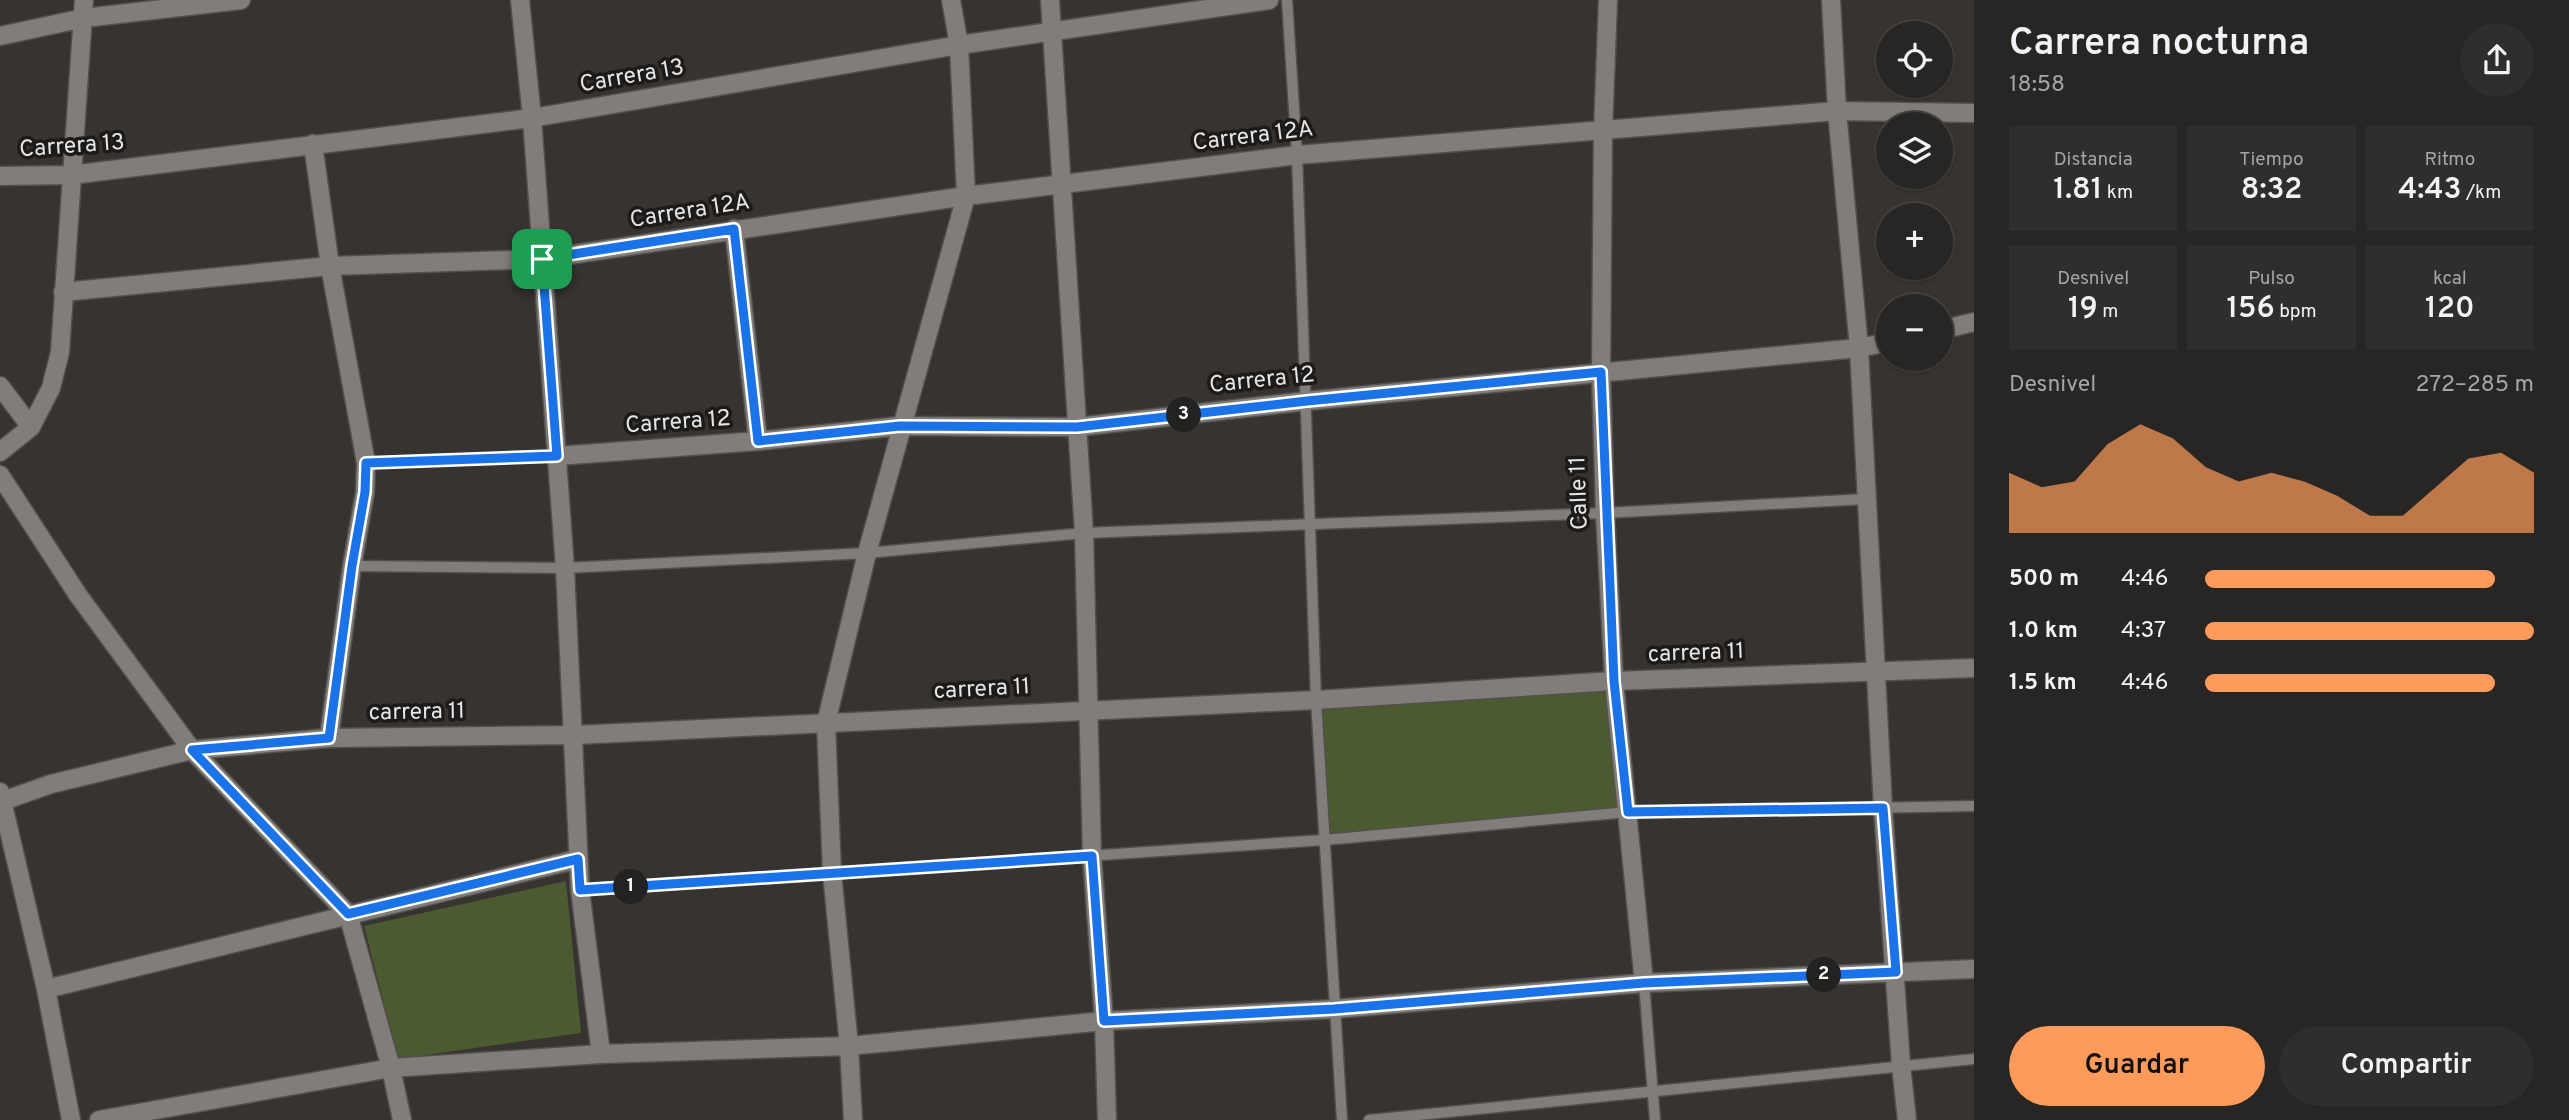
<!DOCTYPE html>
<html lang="es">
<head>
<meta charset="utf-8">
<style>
  :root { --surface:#282624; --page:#302e2c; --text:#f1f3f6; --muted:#a5a5a6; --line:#444341; --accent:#ff9b5a }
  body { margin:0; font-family:Overpass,sans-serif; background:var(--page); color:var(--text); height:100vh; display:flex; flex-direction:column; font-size:26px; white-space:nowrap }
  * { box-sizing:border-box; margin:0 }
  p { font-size:23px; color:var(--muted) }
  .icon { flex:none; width:38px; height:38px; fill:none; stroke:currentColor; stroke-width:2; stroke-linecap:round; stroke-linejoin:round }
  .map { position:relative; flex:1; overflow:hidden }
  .details { display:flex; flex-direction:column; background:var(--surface); width:595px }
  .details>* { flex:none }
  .buttons { position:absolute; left:1876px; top:21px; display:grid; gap:14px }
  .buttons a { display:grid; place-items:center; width:77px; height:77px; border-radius:50%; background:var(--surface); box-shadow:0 2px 5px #0004,0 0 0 2px var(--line); font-size:35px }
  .pin { position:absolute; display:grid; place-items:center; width:60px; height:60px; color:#fff; margin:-30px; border-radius:14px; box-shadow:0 4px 10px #0006 }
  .km { position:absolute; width:35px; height:35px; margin:-18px; border-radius:50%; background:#222; color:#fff; font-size:19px; line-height:35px; text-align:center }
  .round { display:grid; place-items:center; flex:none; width:74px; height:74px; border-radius:37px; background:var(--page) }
  .overview { display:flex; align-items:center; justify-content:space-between; height:119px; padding:0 35px }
  h1 { font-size:38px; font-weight:600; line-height:52px }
  .stats { display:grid; grid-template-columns:repeat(3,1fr); gap:10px; height:119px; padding:7px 35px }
  .stats div { display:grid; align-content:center; border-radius:0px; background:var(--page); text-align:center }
  .stats b { font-size:30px; font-weight:600 }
  .stats small { font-size:19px; font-weight:400 }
  .stats p { font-size:19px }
  .chart { height:196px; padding:14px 35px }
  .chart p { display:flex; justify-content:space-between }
  .chart svg { width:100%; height:126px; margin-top:7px; fill:var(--accent); opacity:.7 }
  .button { display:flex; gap:14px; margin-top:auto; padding:14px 35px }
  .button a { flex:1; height:80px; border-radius:42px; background:var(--accent); color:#111; font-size:28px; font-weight:600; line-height:80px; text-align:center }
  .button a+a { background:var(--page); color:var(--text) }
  ul { padding:0 35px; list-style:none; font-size:23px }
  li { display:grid; grid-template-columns:112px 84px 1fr; align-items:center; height:52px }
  li i { height:18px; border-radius:9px; background:var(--accent) }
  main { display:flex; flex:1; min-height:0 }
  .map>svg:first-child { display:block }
</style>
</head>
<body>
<main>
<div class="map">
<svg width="1974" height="1120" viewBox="0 0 1974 1120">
  <rect width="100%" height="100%" fill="#363330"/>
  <g fill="#4b5a30">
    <polygon points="1609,687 1623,809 1329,835 1322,703"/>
    <polygon points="566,881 581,1033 398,1059 364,926"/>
  </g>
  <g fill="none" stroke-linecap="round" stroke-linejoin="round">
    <g stroke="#52504d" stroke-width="13">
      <g id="service">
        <polyline points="1287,0 1297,155 1316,700 1342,1120"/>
        <polyline points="366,463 557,456"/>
        <polyline points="352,566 565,568 867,553 1084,533 1605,513 1866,499"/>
        <polyline points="580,890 1324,840 1628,812 1974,806"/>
        <polyline points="1644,983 1655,1120"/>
        <polyline points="1369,1120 1974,1059"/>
      </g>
    </g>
    <g stroke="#52504d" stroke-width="21">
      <g id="minor">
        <polyline points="520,0 532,118 565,568 580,890 601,1054"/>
        <polyline points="1050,0 1084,533 1092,856 1104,1021 1107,1120"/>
        <polyline points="1608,0 1603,131 1601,372 1605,513 1614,681 1644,983"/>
        <polyline points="1831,0 1837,111 1859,348 1883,808 1901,1065 1907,1120"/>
        <polyline points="0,36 84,18 241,0"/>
        <polyline points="313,144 330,266 366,463 365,492 352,566 329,738"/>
        <polyline points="0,176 71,175 532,118 959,45 1269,0"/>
        <polyline points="734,229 758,441"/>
        <polyline points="63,292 330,266 542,259 966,196 1297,155 1837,111 1974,113"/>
        <polyline points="1941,330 1974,322"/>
        <polyline points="0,386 31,427 0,452"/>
        <polyline points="31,427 51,388 60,352 84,0"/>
        <polyline points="557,456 758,441 900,426 1077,427 1306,401 1859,348 1888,342"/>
        <polyline points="0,475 78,595 192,750 348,914 391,1068 402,1120"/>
        <polyline points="0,792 46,989 71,1120"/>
        <polyline points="0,802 51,784 192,750 329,738 575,735 1316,700 1614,681 1974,668"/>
        <polyline points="46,989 578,859"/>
        <polyline points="99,1120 391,1068 601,1054 849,1046 1104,1021 1334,1009 1644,983 1974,969"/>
        <polyline points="853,1120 849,1046 832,873 826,723 867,553 966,196 959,45 951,0"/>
      </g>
    </g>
    <use href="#service" stroke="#817d7a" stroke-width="10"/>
    <use href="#minor" stroke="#817d7a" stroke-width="18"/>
  </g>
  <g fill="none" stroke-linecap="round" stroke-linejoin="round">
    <g stroke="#fff" stroke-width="14">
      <polygon id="route" points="734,229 758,441 900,426 1077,427 1307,401 1601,372 1614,681 1628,812 1883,808 1896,972 1644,983 1334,1009 1104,1021 1092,856 580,890 578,859 348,914 192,750 329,738 352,566 365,492 366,463 557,456 542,259"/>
    </g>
    <use href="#route" stroke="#1a73e8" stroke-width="9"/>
  </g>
  <g text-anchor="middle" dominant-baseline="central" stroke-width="7" stroke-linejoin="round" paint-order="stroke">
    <g font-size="23" fill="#e7e5e3" stroke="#1c1b1a">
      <text transform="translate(632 77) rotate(-10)">Carrera 13</text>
      <text transform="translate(1253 137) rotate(-7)">Carrera 12A</text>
      <text transform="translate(72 147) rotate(-4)">Carrera 13</text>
      <text transform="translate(690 212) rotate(-9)">Carrera 12A</text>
      <text transform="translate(1262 381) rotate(-6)">Carrera 12</text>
      <text transform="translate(678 423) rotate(-4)">Carrera 12</text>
      <text transform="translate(1580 493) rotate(-92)">Calle 11</text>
      <text transform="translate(1696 654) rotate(-2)">carrera 11</text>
      <text transform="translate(982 690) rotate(-3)">carrera 11</text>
      <text transform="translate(417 713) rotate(-1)">carrera 11</text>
    </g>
  </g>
</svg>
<div class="buttons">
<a><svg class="icon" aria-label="locate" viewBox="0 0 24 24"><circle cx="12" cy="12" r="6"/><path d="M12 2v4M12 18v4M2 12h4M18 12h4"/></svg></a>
<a><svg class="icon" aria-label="layers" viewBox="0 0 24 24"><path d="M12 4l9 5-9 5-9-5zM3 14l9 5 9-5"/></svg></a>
<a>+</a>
<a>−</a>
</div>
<div class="pin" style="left:542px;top:259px;background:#1e9e55"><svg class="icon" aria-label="arrive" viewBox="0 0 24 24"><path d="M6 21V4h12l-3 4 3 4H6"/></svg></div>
<b class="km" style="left:631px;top:887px">1</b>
<b class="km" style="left:1824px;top:975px">2</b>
<b class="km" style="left:1184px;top:415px">3</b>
</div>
<section class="details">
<div class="overview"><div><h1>Carrera nocturna</h1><p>18:58</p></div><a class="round"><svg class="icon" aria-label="share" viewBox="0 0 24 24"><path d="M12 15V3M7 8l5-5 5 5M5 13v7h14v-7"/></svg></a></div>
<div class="stats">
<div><p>Distancia</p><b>1.81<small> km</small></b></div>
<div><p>Tiempo</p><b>8:32</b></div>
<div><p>Ritmo</p><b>4:43<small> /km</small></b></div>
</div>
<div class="stats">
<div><p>Desnivel</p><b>19<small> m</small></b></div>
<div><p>Pulso</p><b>156<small> bpm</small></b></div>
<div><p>kcal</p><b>120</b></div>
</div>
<div class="chart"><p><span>Desnivel</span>272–285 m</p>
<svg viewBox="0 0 160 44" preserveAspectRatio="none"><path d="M0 44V23L10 28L20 26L30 13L40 6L50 11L60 21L70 26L80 23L90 26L100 31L110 38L120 38L130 28L140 18L150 16L160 23V44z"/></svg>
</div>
<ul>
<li><b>500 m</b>4:46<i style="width:88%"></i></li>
<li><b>1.0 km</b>4:37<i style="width:100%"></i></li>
<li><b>1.5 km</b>4:46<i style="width:88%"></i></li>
</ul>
<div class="button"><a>Guardar</a><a>Compartir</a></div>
</section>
</main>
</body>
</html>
